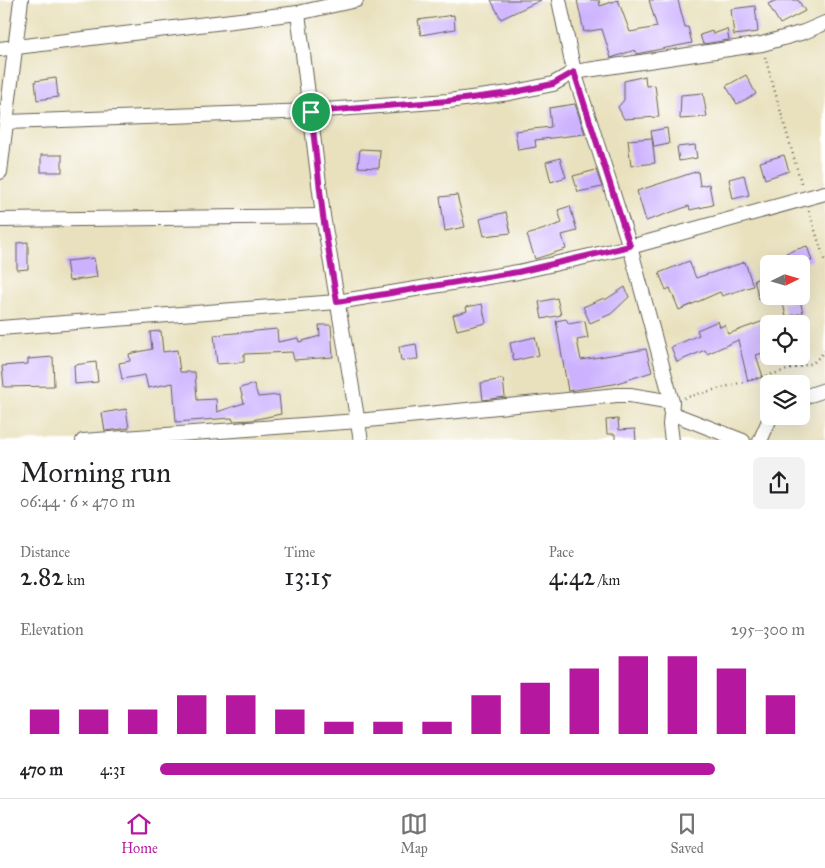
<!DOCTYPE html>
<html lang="en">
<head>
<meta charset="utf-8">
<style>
  :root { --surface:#fff; --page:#f2f2f2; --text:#202124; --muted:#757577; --line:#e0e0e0; --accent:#b5179e }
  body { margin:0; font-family:"IM FELL Great Primer",serif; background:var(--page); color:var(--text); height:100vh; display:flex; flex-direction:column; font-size:19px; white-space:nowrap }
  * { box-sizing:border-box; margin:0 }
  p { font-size:16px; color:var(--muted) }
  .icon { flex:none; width:28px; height:28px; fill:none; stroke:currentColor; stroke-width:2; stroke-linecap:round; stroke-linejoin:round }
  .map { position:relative; height:440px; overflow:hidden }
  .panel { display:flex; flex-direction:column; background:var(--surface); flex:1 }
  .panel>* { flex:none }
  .needle { width:32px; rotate:85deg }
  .fabs { position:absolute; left:760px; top:255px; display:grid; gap:10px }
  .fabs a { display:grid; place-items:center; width:50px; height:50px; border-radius:8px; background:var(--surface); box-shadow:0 5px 20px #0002; font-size:25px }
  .pin { position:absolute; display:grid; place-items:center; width:42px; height:42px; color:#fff; margin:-21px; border:2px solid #fff; border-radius:50%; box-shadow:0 1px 5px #0007 }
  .round { display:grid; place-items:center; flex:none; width:52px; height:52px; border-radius:8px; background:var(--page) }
  .headline { display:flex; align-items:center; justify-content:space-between; height:85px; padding:0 20px }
  h1 { font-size:28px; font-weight:600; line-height:38px }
  .figures { display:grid; grid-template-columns:repeat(3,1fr); gap:8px; height:85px; padding:5px 20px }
  .figures div { display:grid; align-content:center }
  .figures b { font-size:25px; font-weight:600 }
  .figures small { font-size:14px; font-weight:400 }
  .figures p { font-size:14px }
  .chart { height:140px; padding:10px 20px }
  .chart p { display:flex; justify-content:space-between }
  .chart svg { width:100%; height:90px; margin-top:5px; stroke:var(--accent); stroke-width:6 }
  ul { padding:0 20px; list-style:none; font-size:16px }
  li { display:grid; grid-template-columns:80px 60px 1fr; align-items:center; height:38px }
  li i { height:12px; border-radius:6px; background:var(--accent) }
  .tab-bar { display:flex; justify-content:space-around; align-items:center; height:70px; border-top:1px solid var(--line); background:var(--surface); font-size:14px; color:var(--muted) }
  .tab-bar a { display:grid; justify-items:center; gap:2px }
  .tab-bar .on { color:var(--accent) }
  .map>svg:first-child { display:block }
</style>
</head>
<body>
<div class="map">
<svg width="825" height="441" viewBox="0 0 825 441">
  <rect width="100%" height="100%" fill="#fff"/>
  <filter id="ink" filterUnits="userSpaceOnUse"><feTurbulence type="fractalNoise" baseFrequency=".02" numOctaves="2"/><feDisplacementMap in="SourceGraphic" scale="10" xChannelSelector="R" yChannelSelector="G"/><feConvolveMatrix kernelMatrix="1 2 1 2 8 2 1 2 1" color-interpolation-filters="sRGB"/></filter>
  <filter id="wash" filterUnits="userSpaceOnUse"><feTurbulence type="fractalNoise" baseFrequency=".0096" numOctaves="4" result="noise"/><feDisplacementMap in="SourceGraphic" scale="20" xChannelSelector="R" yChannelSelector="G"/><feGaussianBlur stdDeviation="1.12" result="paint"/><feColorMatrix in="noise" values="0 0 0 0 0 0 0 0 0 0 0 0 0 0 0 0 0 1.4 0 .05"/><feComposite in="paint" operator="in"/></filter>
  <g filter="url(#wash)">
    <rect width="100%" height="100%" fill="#e9e1be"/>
    <g id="blocks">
      <g fill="#ccb1fe">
        <polygon points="491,0 541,0 501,19"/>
        <polygon points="577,0 599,0 600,6 618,0 630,32 657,27 649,0 678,0 685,27 688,27 692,43 636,54 635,50 611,58 602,29 584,32"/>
        <polygon points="777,0 798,0 805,11 780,24 768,4"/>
        <polygon points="755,6 758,32 734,35 731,9"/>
        <polygon points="454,15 455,29 421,35 418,20"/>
        <polygon points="727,29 729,40 703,44 700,35 712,31 713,34"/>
        <polygon points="746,75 756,94 737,104 726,86"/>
        <polygon points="645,76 646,86 655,85 659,117 624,119 618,107 624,100 624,81"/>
        <polygon points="56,78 58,97 37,100 35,81"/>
        <polygon points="703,93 707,117 680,119 681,95"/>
        <polygon points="575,104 585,134 535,140 536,147 518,150 515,131 551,127 549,108"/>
        <polygon points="667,128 669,144 654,147 651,131"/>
        <polygon points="652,138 655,163 631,166 628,140"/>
        <polygon points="695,145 697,158 679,161 677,147"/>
        <polygon points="360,149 380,150 379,168 358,167"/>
        <rect x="41" y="155" width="21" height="17"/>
        <polygon points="784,155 789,171 765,179 760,162"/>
        <polygon points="560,158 566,177 551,182 546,162"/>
        <polygon points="596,170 602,187 578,192 573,176"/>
        <polygon points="698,171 700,186 709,184 713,205 690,210 689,206 646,221 637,191"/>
        <polygon points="744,175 749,195 733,199 729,179"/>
        <polygon points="457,195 465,227 445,231 440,197"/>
        <polygon points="570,206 577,231 562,235 566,249 535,259 527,235 562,223 558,210"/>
        <polygon points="506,212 511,233 484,236 480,219"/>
        <polygon points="28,242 28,269 17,270 17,243"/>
        <polygon points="807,246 812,261 790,264 786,253"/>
        <polygon points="94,258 97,277 69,281 66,261"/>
        <polygon points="689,261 696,278 745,262 753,286 722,296 720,292 679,310 670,288 666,290 659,273"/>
        <polygon points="765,277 769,296 759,299 754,280"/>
        <polygon points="625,287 629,297 611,314 590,323 583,307 604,298 605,300"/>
        <polygon points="557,298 561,315 542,319 539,302"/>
        <polygon points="800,300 803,313 786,317 783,303"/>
        <polygon points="482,304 486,323 457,330 453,315 467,311 466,307"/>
        <polygon points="566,319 569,324 585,321 588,338 577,340 581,360 646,349 652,372 614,384 568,391 556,321"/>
        <polygon points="769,319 769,344 765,345 767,352 756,355 763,377 748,381 738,340 707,354 705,350 677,362 671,347 699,335 697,330 718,321 720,327 725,325 728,334"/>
        <polygon points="319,325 331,325 333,357 294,360 292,352 244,354 244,362 217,364 214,335 277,329 278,342 298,338 299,342 320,336"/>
        <polygon points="161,331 163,352 177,350 180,372 195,372 197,400 216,399 217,412 244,403 240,388 254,384 258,397 279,395 281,414 252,420 233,421 232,418 176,422 173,383 148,388 145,375 122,379 119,363 130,361 129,354 152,349 150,332"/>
        <polygon points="535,337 539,355 514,361 510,343"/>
        <polygon points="416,344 418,359 401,361 399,347"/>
        <polygon points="53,357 54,386 4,387 2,366 28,364 28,359"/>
        <polygon points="96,362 98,382 75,384 74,365"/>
        <polygon points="503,379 505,397 483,400 481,383"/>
        <polygon points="126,409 129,428 105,431 102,413"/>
        <polygon points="618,419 619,430 635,429 636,441 615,441 615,434 607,434 606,420"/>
      </g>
    </g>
  </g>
  <g filter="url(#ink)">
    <use href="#blocks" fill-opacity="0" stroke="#646155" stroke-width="1"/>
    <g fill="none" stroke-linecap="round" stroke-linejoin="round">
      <g stroke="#646155" stroke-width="16">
        <g id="street">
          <polyline points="559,0 574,72 630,247 672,402 670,425 672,441"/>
          <polyline points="298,13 323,216 361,441"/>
          <polyline points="0,49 298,13 356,0"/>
          <polyline points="7,122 311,111 448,101 510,93 553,84 574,72 762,44 804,32 825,23"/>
          <polyline points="0,172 21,0"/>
          <polyline points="0,220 323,216"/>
          <polyline points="0,328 337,302 518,272 630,247 825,193"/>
          <polyline points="801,398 825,390"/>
          <polyline points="671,413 743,441"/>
          <polyline points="83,441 358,421 617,395 630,395 672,402"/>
          <polyline points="760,441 771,416"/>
        </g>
      </g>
      <g stroke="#646155" stroke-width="2.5" stroke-dasharray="1 4" stroke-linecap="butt">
        <polyline points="765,57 802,186"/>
        <polyline points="809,211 825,262"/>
        <polyline points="684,398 813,363 825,351"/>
      </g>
      <use href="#street" stroke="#fff" stroke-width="14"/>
    </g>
  </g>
  <g fill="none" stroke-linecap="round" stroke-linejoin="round" filter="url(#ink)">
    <g stroke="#fff" stroke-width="10">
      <polygon id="route" points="574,72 630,246 518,272 337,302 323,216 311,112 448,101 510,93 553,84"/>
    </g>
    <use href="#route" stroke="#b5179e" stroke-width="6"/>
  </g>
</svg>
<div class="fabs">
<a><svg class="needle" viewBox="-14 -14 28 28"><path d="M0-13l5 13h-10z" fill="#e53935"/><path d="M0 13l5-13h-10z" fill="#757577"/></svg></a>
<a><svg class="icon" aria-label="locate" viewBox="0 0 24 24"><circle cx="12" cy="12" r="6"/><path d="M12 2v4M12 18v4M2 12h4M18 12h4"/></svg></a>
<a><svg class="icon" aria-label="layers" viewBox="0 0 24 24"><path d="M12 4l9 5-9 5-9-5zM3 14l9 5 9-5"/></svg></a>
</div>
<div class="pin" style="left:311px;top:112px;background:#1e9e55"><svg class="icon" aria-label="arrive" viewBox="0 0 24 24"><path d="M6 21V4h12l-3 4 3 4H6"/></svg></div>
</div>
<section class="panel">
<div class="headline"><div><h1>Morning run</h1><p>06:44 · 6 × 470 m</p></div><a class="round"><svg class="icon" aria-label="share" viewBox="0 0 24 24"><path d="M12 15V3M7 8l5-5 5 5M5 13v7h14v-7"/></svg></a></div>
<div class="figures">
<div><p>Distance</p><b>2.82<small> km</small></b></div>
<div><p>Time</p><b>13:15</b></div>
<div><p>Pace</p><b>4:42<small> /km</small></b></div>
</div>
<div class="chart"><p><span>Elevation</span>295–300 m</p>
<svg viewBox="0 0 160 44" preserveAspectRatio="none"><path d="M5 44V32M15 44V32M25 44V32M35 44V25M45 44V25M55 44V32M65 44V38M75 44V38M85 44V38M95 44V25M105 44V19M115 44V12M125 44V6M135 44V6M145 44V12M155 44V25"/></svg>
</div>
<ul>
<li><b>470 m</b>4:31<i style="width:86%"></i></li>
</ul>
</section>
<nav class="tab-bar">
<a class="on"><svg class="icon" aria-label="home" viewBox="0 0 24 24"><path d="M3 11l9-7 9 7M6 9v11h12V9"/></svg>Home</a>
<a><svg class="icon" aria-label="map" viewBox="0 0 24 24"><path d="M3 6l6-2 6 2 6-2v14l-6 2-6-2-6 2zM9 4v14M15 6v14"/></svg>Map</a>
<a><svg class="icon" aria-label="saved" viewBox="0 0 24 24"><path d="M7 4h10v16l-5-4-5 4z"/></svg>Saved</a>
</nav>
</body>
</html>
